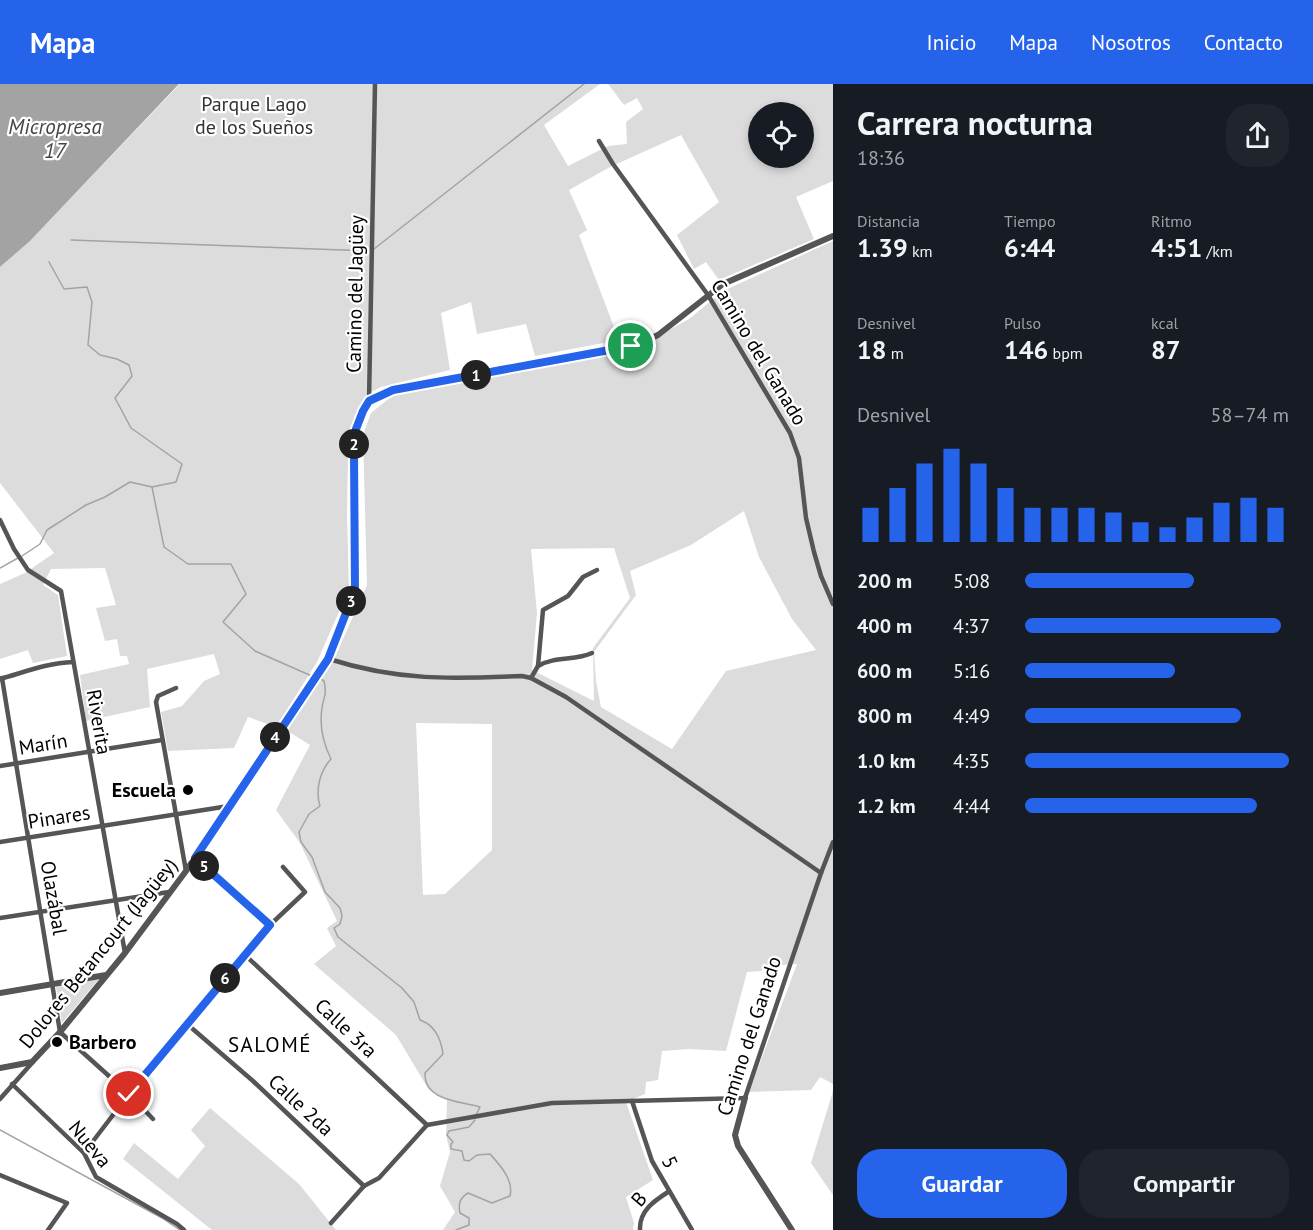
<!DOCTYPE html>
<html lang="es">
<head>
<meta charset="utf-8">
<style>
  :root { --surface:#171b24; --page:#20242c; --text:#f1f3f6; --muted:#9ea1a6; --accent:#2563eb }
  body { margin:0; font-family:"PT Sans",sans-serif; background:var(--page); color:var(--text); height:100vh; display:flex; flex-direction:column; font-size:22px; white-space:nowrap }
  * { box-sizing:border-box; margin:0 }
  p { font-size:20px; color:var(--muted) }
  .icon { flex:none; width:33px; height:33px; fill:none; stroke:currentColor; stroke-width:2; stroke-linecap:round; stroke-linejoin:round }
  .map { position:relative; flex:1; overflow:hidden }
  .drawer { display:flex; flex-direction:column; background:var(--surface); width:480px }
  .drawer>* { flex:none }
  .tools { position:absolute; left:748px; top:18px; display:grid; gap:12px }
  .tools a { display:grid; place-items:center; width:66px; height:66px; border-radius:50%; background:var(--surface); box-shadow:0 3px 9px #0003; font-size:30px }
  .pin { position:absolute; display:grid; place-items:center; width:51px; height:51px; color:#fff; margin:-26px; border:3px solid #fff; border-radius:50%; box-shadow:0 2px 6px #0007 }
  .km { position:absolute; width:30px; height:30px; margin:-15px; border-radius:50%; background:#222; color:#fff; font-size:16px; line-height:30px; text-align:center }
  .round { display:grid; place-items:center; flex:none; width:63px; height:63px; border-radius:24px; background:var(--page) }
  .overview { display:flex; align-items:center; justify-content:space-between; height:102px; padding:0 24px }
  h1 { font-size:33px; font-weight:800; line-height:45px }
  .figures { display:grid; grid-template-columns:repeat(3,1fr); gap:9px; height:102px; padding:6px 24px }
  .figures div { display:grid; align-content:center }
  .figures b { font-size:26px; font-weight:800 }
  .figures small { font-size:16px; font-weight:400 }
  .figures p { font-size:16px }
  .chart { height:168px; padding:12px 24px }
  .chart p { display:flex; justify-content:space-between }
  .chart svg { width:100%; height:108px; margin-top:6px; stroke:var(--accent); stroke-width:6 }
  .primary-button { display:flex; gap:12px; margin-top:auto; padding:12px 24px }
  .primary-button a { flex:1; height:69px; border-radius:24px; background:var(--accent); color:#fff; font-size:24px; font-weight:800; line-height:69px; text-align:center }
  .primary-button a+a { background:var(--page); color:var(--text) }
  ul { padding:0 24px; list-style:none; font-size:20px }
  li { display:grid; grid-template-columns:96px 72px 1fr; align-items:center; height:45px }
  li i { height:15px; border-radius:8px; background:var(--accent) }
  header { display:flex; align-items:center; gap:36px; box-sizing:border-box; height:84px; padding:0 30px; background:var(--accent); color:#fff }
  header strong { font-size:28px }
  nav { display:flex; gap:33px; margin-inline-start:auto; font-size:21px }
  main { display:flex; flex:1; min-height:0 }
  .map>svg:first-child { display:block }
</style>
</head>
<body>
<header>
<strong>Mapa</strong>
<nav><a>Inicio</a><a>Mapa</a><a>Nosotros</a><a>Contacto</a></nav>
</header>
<main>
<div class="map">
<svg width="833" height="1146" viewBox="0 0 833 1146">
  <rect width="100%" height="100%" fill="#fff"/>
  <g fill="#dcdcdc" fill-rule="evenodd">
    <path d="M180,0H600L544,41L568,82L608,62L627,60L626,38L643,25L637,14L624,21L608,0H833V97L796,113L814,155L719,196L706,178L694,185L677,151L719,118L681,51L610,83L569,106L587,146L579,151L619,256L535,272L526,240L477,250L471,218L441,229L450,286L381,303L367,310L351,344L348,368L347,431L349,505L317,578L276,643L248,633L234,664L168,667L161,628L182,622L204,597L220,590L214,570L147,585L150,623L86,637L80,591L129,580L127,572H120L117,555L105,557L96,524L116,521L105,484L51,485L43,501L58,511L67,572L33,579L28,566L0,575V500L25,489L54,469L0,399V183L30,157ZM759,28H804V74H759Z"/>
    <path d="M833,157V1000L820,993L811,1006L749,1008L797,880L767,882L761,887L747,888L726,967L689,965L662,967L658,996L646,998L645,1010L626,1018L653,1096L626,1113L634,1139L633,1146H443L455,1128L440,1102L450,1068L446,1051L447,1016L429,1006L396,951L314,880L336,862L327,844L337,837L300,759L276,726L310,661L286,646L335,573L367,501L363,351L371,329L397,308L637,264L689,235L723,207ZM744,427L759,473L792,535L816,566L726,587L672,665L601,623L596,597L594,568L636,511L630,487L691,461ZM614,464L630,514L593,564L594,617L532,586L537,529L531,465ZM416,639L492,640V766L445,810L423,811Z"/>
    <polygon points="99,895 62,939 56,903"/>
    <polygon points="833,1007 833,1111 811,1079"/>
    <polygon points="210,1024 299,1100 336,1146 212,1146 123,1075 134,1059 178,1095 205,1062 191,1046"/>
  </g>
  <polygon fill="#a3a3a3" points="0,0 179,0 30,157 0,183"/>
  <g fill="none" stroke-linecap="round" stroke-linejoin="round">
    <g stroke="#a3a3a3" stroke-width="1.5">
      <polyline points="71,156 370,167"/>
      <polyline points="374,165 584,0"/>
      <polyline points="49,178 64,205 87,203 92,218 88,261 100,271 117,275 129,281 132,292 115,314 131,344 182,380 176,398 152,403 164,463 188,480 231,480 246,510 223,538 255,567 314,593"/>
      <polyline points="22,472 40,460 47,446 86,421 105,413 130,398 152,403"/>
      <polyline points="0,484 18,474"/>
      <path d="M319,594L324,597C327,612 324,611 322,624C319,643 323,659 331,675C320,687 315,706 320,722L309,730L299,748L301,758L312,773L325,808L340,824L342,832L340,840L334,844L338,853L402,904L414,918L420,936C435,941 441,955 443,970L425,989C424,1017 460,1017 480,1023L476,1031"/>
      <polyline points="0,1046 162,1134 180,1146"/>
      <path d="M456,1146L469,1141V1134L460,1129C458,1119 460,1114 468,1109L492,1119L510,1112C514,1096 500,1081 490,1070L477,1071L469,1077L464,1076L462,1067L451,1065V1060L453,1058L447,1051L449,1047L469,1043L475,1036"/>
    </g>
    <g stroke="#555" stroke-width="4.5">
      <polyline points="599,57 613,80 708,211 790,349 799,374 806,434 814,468 821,492 833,520"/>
      <polyline points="369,317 375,0"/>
      <polyline points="0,436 14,465 28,486 61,507 125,869"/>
      <path d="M329,575C398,597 450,595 522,592L531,594L566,613L821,789"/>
      <path d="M538,582C555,572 575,577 592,569"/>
      <polyline points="2,594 60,948 129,1010 153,1035"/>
      <polyline points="531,594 538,582 543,526 568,512 583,493 597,486"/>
      <path d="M0,595C25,588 47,579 73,578"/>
      <polyline points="176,604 158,612 156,618 186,787"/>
      <polyline points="0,682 162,656"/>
      <polyline points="0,758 229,722"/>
      <polyline points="195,774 270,841"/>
      <polyline points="0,834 169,808"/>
      <polyline points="244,870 427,1041"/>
      <polyline points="187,940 253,997 364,1102"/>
      <polyline points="12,1000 84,1069 96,1093 177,1140 184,1146"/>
      <polyline points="0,1015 32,979"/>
      <polyline points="632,1017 652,1077 692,1146"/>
      <polyline points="84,1069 129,1010 244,870 270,841 305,808 283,783"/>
      <polyline points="0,1091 67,1119 48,1146"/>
      <polyline points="331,1139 364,1102 379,1094 427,1041 552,1019 745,1014 821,789 833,758"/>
      <path d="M640,1146C639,1127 654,1117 668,1108"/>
    </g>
    <g stroke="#555" stroke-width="6">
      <polyline points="0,909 106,891"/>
      <polyline points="0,984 32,978 60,948 125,869 186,787 329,575 355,506 354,369 356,345 363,327 369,317 393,306 637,261 658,251 723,200 833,152"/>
      <polyline points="745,1014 735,1051 738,1062 792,1146"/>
    </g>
  </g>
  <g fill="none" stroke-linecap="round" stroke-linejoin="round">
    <g stroke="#fff" stroke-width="12">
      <polyline id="route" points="129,1010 270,841 195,774 328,575 355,506 354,369 356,345 363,327 369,317 393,306 631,262"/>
    </g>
    <use href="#route" stroke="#2563eb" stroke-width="8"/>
  </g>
  <g fill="#000" stroke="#fff" stroke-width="2">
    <circle cx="188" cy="706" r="6"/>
    <circle cx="57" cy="958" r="6"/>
  </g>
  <g text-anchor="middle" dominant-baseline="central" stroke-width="4.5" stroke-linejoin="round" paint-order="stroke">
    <g font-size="20" fill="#333" stroke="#fff">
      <text x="254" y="20">Parque Lago<tspan x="254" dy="23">de los Sueños</tspan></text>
    </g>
    <g font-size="20" fill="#000" stroke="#fff">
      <text transform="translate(355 210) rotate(-89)">Camino del Jagüey</text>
      <text transform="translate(759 268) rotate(59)">Camino del Ganado</text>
      <text transform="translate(99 638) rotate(80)">Riverita</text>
      <text transform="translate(43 660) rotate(-9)">Marín</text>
      <text transform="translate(59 733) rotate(-9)">Pinares</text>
      <text transform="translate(54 814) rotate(80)">Olazábal</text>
      <text transform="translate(98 869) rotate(-51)">Dolores Betancourt (Jagüey)</text>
      <text transform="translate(346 944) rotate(43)">Calle 3ra</text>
      <text transform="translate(749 952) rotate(-72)">Camino del Ganado</text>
      <text transform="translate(301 1021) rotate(43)">Calle 2da</text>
      <text transform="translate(90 1060) rotate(50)">Nueva</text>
      <text transform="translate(670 1078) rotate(64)">5</text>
      <text transform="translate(639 1115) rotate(-50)">B</text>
    </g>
    <g font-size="20" font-weight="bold" fill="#000" stroke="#fff" text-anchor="end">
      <text x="176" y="706">Escuela</text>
      <text x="69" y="958" text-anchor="start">Barbero</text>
    </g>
    <g font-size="21" font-style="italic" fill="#444" stroke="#fff">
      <text x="55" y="42">Micropresa<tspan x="55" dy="24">17</tspan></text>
    </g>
    <g font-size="21" letter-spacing="1.5" fill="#000" stroke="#fff">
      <text x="270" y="960">SALOMÉ</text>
    </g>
  </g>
</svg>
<div class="tools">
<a><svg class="icon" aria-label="locate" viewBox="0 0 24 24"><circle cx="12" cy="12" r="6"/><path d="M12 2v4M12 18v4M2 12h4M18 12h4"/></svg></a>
</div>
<div class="pin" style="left:631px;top:262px;background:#1e9e55"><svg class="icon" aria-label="arrive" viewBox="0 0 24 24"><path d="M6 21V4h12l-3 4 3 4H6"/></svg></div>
<div class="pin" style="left:129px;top:1010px;background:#d93025"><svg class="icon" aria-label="check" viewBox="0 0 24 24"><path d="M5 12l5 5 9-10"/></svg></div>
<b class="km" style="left:476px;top:291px">1</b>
<b class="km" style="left:354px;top:360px">2</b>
<b class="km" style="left:351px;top:517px">3</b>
<b class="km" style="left:275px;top:653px">4</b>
<b class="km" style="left:204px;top:782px">5</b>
<b class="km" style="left:225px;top:894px">6</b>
</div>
<section class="drawer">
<div class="overview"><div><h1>Carrera nocturna</h1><p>18:36</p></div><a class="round"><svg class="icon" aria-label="share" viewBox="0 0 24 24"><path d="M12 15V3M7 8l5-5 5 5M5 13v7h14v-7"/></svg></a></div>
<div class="figures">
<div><p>Distancia</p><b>1.39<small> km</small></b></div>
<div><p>Tiempo</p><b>6:44</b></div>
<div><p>Ritmo</p><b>4:51<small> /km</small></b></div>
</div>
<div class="figures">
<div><p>Desnivel</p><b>18<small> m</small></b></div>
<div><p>Pulso</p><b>146<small> bpm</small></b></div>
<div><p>kcal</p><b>87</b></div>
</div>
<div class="chart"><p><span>Desnivel</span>58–74 m</p>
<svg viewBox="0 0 160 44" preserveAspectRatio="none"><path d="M5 44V30M15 44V22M25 44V12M35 44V6M45 44V12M55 44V22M65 44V30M75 44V30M85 44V30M95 44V32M105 44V36M115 44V38M125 44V34M135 44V28M145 44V26M155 44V30"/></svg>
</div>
<ul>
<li><b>200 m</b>5:08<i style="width:64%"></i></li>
<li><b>400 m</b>4:37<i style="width:97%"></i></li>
<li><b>600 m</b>5:16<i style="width:57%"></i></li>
<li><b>800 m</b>4:49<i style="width:82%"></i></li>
<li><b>1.0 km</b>4:35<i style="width:100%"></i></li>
<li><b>1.2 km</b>4:44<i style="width:88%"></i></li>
</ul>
<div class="primary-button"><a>Guardar</a><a>Compartir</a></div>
</section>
</main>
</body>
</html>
